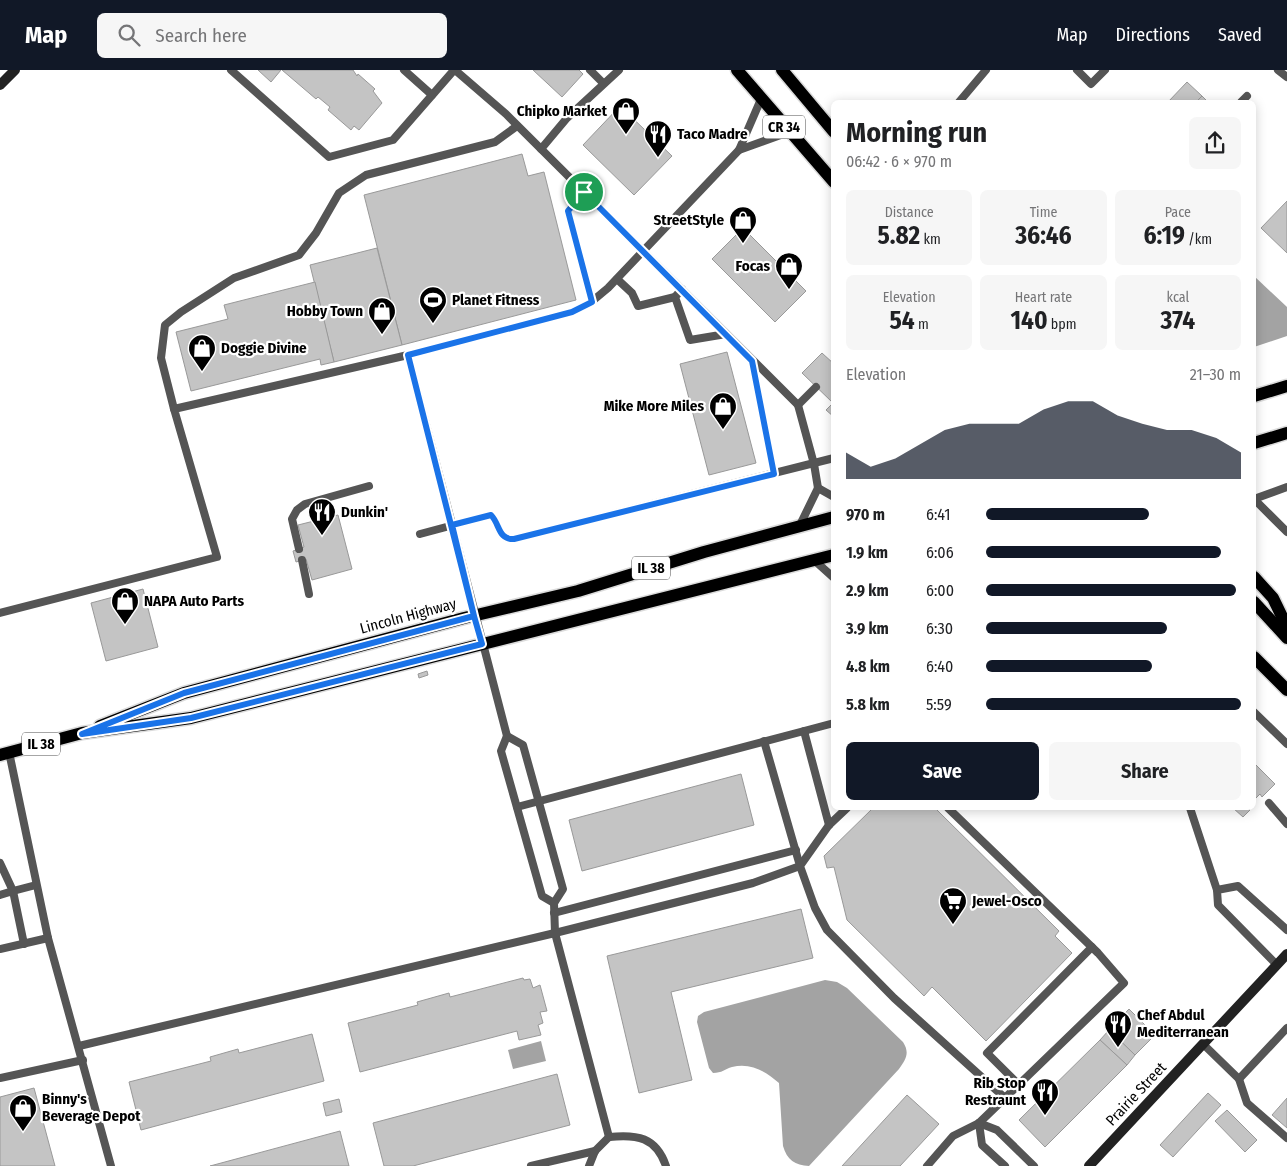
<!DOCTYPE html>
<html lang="en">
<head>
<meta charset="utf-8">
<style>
  :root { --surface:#fff; --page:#f6f6f6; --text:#202124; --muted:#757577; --accent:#111827 }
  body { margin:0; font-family:"Fira Sans Condensed",sans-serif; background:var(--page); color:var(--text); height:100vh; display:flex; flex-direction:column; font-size:19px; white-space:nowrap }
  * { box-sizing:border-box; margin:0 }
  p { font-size:16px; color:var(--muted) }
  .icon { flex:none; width:28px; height:28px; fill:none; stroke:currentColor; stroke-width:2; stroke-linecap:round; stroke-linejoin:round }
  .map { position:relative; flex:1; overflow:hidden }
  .panel { position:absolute; left:831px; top:30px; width:425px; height:710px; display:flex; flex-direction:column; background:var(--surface); border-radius:8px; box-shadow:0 2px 12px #0003 }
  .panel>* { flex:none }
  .pin { position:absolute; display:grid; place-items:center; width:42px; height:42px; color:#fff; margin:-21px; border:2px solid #fff; border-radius:50%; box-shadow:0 1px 5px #0007 }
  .round { display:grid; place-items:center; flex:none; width:52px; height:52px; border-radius:8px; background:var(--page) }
  .head { display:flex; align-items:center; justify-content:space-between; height:85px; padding:0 15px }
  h1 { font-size:28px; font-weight:700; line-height:38px }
  .stats { display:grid; grid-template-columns:repeat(3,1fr); gap:8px; height:85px; padding:5px 15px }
  .stats div { display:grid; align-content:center; border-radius:8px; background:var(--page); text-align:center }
  .stats b { font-size:25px; font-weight:700 }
  .stats small { font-size:14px; font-weight:400 }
  .stats p { font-size:14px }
  .chart { height:140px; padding:10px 15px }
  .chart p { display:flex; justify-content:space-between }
  .chart svg { width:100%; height:90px; margin-top:5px; fill:var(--accent); opacity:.7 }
  .cta { display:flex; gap:10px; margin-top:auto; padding:10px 15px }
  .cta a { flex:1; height:58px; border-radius:8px; background:var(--accent); color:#fff; font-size:20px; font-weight:700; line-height:58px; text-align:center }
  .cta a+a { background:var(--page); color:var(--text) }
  ul { padding:0 15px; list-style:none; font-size:16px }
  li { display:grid; grid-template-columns:80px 60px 1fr; align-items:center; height:38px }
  li i { height:12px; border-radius:6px; background:var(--accent) }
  header { display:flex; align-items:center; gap:30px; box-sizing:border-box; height:70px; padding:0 25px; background:var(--accent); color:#fff }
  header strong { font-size:24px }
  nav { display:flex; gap:28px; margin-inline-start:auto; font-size:18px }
  .search { width:350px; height:45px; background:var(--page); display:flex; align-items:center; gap:12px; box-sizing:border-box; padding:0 18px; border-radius:8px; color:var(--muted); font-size:19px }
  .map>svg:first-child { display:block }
</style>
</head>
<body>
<header>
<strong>Map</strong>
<div class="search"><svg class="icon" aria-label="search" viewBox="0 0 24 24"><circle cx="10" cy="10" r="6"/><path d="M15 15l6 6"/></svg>Search here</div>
<nav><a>Map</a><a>Directions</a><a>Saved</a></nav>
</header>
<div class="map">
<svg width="1287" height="1096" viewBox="0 0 1287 1096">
  <rect width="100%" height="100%" fill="#fff"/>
  <g fill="#a3a3a3">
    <polygon points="1254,206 1287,237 1287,266 1254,277"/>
    <path d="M825,910L837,912L847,918L903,972C910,983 906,989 899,999L809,1096C795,1095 787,1090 783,1076L779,1013C766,1002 751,992 732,997C725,999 722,1003 713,1003L709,998L697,952L698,946L704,942Z"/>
    <polygon points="541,971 546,991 513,999 508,980"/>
  </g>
  <g fill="#c4c4c4" stroke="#999">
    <polygon points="258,0 281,0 271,12"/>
    <polygon points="282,0 353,0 357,6 358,4 375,19 373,21 382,33 359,60 354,56 351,60 328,40 330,37 318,27 316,29"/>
    <polygon points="533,0 579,0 583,4 562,27"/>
    <polygon points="1187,12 1202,26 1196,32 1168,32"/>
    <polygon points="1202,26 1208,32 1196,32"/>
    <polygon points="620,36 672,86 634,125 583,75"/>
    <polygon points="522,84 528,106 544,102 576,230 402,275 364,125"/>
    <polygon points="1287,131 1287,183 1261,158"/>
    <polygon points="743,158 806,221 775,252 712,189"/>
    <polygon points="377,178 402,275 334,292 310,195"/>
    <polygon points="315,212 334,292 321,295 320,289 191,321 176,262 228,249 224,235"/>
    <polygon points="727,282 756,393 709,405 680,294"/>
    <polygon points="822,283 834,294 834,347 826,340 833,333 802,303"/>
    <polygon points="338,445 352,499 312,510 306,489 296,492 293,481 304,477 298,455"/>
    <polygon points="143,519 158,577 106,591 91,533"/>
    <polygon points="427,601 428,605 419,608 418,604"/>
    <polygon points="1254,693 1275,714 1262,727 1260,724 1254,730"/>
    <polygon points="741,704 754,755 582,801 569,750"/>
    <polygon points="873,738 935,738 1059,861 1055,866 1072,883 986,971 932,917 924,926 847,850 834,797 827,798 824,786"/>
    <polygon points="1233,738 1247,738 1250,740 1243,747"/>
    <polygon points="801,839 813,888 671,922 692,1010 639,1023 607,886"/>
    <polygon points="523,908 524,910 530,909 533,918 540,915 547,941 540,942 543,953 538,955 541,965 519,970 517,961 360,1002 348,953 418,935 417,932 449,923 450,927"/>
    <polygon points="1129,939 1155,965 1135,985 1109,960"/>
    <polygon points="1109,960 1135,985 1127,995 1100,970"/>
    <polygon points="312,964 324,1011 141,1060 129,1012 211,991 210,987 238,979 239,983"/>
    <polygon points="1100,970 1127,995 1045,1077 1019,1050"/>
    <polygon points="557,1004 570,1055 413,1096 384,1096 373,1053"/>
    <polygon points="34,1018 55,1096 0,1096 0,1027"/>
    <polygon points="1208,1023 1221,1035 1173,1087 1160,1075"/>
    <polygon points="907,1025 939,1054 900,1096 842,1096"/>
    <polygon points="1287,1028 1287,1058 1272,1045"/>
    <polygon points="339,1029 342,1042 326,1046 323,1033"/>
    <polygon points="1227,1040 1257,1070 1245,1082 1215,1051"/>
    <polygon points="340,1061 349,1096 210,1096"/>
  </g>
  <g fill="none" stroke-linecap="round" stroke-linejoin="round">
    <g stroke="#dbdbdb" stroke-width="15">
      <g id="primary">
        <polyline points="737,0 834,112"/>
        <polyline points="782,0 834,62"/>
        <polyline points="1254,326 1287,316"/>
        <polyline points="1254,373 1287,363"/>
        <polyline points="1254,507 1273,528 1287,557"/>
        <polyline points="1254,532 1287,568"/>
        <polyline points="1254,587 1287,620"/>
        <polyline points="100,656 184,623 464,548 578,521 704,482 834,447"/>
        <polyline points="0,685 82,663 191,648 834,485"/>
      </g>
    </g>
    <g stroke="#555" stroke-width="8">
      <polyline points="231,0 329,87 393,70 454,0"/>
      <polyline points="404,0 432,25"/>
      <polyline points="455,0 506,44 798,335 814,394 818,418"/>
      <polyline points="590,0 603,13"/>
      <polyline points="1077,0 1091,14 1105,0"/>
      <polyline points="1278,0 1287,7"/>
      <polyline points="761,29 739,80 789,62"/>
      <polyline points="959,32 986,0"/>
      <polyline points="1241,32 1247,26"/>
      <polyline points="541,79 567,48 619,0"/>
      <polyline points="583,122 568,141 592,231"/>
      <polyline points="617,209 632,223 638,236 675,227"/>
      <polyline points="682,219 675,227 690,270 726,264"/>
      <polyline points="752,291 774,404"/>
      <polyline points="798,335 816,317"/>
      <polyline points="174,339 161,288 165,255 181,242 234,208 299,185 316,163 339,123 366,105 495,72 517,56"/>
      <polyline points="1254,429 1287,462"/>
      <polyline points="1254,429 1287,417"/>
      <polyline points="800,455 818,418 834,427"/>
      <path d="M420,464L491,445C500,454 497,470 514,469L834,388"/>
      <polyline points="299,479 292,449 297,440 305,434 369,416"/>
      <polyline points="302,490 309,524"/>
      <polyline points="814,490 834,508"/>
      <polyline points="0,543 217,487 174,339 408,285"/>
      <polyline points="1254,642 1287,674"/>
      <polyline points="507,666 523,675 563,819 554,833 555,863 609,1067"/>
      <polyline points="9,682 48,868 111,1096"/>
      <polyline points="1269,733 1287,754"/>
      <polyline points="517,737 804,661"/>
      <polyline points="847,738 829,755 800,796 815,838 827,860 894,928 1005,1028"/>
      <polyline points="1190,738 1217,820"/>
      <polyline points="829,755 804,661 834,653"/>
      <polyline points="0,793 13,821 36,815"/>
      <polyline points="0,825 13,821 24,874"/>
      <polyline points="554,833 542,826 501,681 507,666 408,285 572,242 590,233 608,218 739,80"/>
      <polyline points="554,843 796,780"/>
      <polyline points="0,879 48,868"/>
      <polyline points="1277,895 1218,835 1217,820 1238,816 1287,860"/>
      <polyline points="1203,974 1239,1009 1287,958"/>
      <polyline points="79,976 555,863 753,813 800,796 764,671"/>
      <polyline points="0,1008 83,990"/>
      <polyline points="1239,1009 1247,1033 1287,1068"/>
      <polyline points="1019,1015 987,983 1092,877"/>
      <polyline points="979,1053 997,1060 1034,1096"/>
      <polyline points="979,1053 982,1075 1005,1096"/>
      <polyline points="531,1096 595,1081"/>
      <path d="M589,1096L595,1081L609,1067C637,1064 656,1067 666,1096"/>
      <polyline points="927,1096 953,1066 979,1053 1124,913 1098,883 948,738"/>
    </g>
    <g stroke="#222" stroke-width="10">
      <polyline points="0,15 15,0"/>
      <polyline points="1089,1096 1287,884"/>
    </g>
    <use href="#primary" stroke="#000" stroke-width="12"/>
  </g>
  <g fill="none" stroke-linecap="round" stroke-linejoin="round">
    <g stroke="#fff" stroke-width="10">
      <path id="route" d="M584,122L568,141L592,232L572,242L408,285L474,546L482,574L191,648L82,664L184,623L474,546L452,455L491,445C500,454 498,470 514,469L774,404L752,291L584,122"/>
    </g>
    <use href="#route" stroke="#1a73e8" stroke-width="6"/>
  </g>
  <defs>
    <g id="shop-pin" transform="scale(1.4375)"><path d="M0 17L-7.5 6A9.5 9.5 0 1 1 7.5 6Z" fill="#000" stroke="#fff"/><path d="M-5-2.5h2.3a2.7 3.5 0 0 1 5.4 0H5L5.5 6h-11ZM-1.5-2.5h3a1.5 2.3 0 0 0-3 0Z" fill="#fff"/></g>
    <g id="restaurant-pin" transform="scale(1.4375)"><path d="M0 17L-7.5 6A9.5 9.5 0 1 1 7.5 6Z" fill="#000" stroke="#fff"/><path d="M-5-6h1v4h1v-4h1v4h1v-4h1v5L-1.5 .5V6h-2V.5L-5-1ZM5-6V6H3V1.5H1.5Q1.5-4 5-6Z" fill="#fff"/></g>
    <g id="stadium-pin" transform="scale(1.4375)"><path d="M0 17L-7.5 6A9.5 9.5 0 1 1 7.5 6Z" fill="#000" stroke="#fff"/><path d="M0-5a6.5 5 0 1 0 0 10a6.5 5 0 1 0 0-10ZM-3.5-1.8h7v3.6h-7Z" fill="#fff"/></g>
    <g id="supermarket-pin" transform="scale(1.4375)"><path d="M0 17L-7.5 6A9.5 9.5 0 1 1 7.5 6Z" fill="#000" stroke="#fff"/><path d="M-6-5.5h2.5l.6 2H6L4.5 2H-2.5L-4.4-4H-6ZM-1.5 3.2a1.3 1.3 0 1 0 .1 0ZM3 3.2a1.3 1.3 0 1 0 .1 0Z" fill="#fff"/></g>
  </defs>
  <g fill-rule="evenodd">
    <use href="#shop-pin" x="626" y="41"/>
    <use href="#restaurant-pin" x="658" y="64"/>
    <use href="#shop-pin" x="743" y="150"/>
    <use href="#shop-pin" x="789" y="196"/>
    <use href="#stadium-pin" x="433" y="230"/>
    <use href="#shop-pin" x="382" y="241"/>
    <use href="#shop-pin" x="202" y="278"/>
    <use href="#shop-pin" x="723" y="336"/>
    <use href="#restaurant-pin" x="322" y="442"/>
    <use href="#shop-pin" x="125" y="531"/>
    <use href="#supermarket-pin" x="953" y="831"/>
    <use href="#restaurant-pin" x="1118" y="954"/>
    <use href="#restaurant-pin" x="1045" y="1022"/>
    <use href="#shop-pin" x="23" y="1038"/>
  </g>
  <g text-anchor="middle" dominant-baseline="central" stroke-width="4.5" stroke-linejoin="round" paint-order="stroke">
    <g fill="#fff" stroke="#4c4c4c" stroke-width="1">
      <rect x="763" y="45.5" width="42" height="23" rx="4"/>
      <rect x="632" y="486.5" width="38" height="23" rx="4"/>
      <rect x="22" y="662.5" width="38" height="23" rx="4"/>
    </g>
    <g font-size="14" font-weight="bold" fill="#000">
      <text x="784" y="57">CR 34</text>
      <text x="651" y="498">IL 38</text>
      <text x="41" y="674">IL 38</text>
    </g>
    <g font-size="15" font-weight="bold" fill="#000" stroke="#fff" text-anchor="start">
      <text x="607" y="41" text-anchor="end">Chipko Market</text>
      <text x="677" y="64">Taco Madre</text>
      <text x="724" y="150" text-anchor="end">StreetStyle</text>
      <text x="770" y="196" text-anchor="end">Focas</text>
      <text x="452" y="230">Planet Fitness</text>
      <text x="363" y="241" text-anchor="end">Hobby Town</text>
      <text x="221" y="278">Doggie Divine</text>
      <text x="704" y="336" text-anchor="end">Mike More Miles</text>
      <text x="341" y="442">Dunkin'</text>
      <text x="144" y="531">NAPA Auto Parts</text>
      <text x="972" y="831">Jewel-Osco</text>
      <text x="1137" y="945">Chef Abdul<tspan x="1137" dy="17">Mediterranean</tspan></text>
      <text x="1026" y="1013" text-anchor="end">Rib Stop<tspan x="1026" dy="17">Restraunt</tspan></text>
      <text x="42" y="1029">Binny's<tspan x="42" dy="17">Beverage Depot</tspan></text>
    </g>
    <g font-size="15" fill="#000" stroke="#fff">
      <text transform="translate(408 546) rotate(-15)">Lincoln Highway</text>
      <text transform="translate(1136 1024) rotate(-47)">Prairie Street</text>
    </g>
  </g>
</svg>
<div class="pin" style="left:584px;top:122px;background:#1e9e55"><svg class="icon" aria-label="arrive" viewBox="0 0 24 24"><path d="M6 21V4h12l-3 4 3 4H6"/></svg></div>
<section class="panel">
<div class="head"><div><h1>Morning run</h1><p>06:42 · 6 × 970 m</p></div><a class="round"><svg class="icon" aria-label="share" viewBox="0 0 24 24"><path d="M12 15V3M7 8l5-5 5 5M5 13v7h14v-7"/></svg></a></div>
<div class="stats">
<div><p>Distance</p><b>5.82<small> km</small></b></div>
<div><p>Time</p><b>36:46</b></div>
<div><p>Pace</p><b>6:19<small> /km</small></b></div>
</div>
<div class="stats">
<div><p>Elevation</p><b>54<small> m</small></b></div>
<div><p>Heart rate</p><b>140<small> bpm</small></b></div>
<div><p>kcal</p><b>374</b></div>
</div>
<div class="chart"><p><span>Elevation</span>21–30 m</p>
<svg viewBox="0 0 160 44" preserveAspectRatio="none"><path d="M0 44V31L10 38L20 34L30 27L40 20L50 17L60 17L70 17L80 10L90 6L100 6L110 13L120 17L130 20L140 20L150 24L160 31V44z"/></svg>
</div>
<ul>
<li><b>970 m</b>6:41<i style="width:64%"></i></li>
<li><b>1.9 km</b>6:06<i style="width:92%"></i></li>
<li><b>2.9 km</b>6:00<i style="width:98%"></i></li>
<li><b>3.9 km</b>6:30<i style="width:71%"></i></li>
<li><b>4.8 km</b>6:40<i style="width:65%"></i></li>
<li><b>5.8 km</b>5:59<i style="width:100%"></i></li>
</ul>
<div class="cta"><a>Save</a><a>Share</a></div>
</section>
</div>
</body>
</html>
